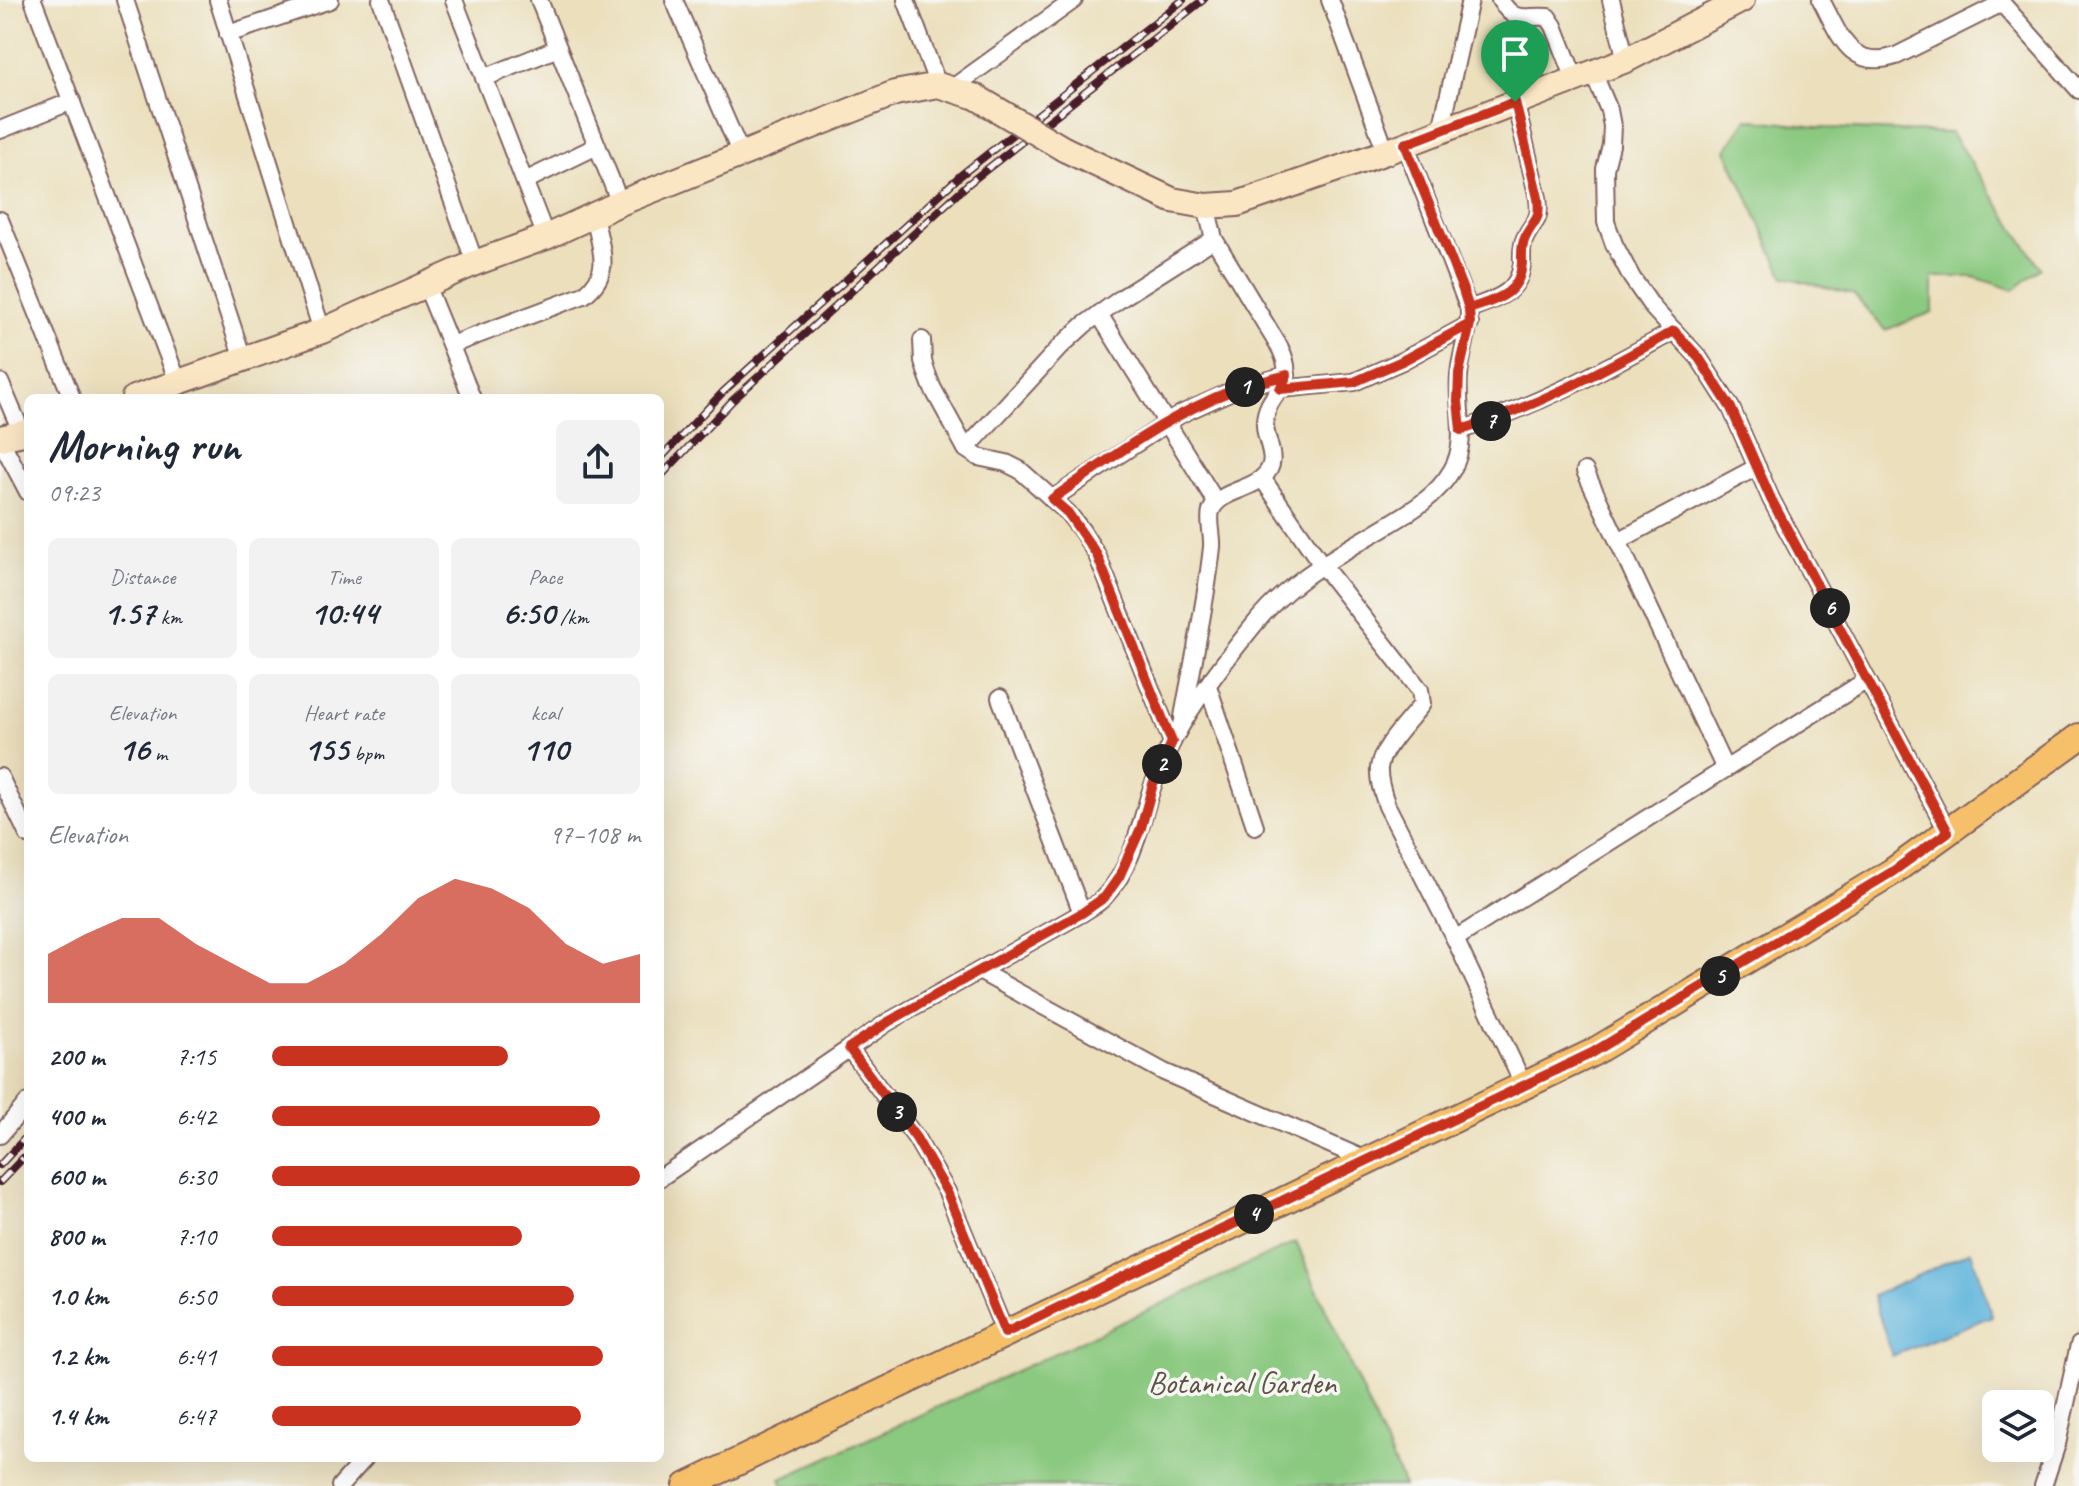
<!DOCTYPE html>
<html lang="en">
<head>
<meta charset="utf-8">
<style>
  :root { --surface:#fff; --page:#f2f2f3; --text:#1f2937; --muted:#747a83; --accent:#c8321e }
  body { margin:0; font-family:Caveat,sans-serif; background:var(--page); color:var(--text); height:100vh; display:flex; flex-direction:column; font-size:30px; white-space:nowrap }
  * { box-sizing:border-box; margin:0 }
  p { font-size:26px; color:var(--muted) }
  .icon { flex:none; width:44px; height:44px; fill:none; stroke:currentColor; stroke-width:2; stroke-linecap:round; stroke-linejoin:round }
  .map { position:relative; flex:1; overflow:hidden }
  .drawer { position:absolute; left:24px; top:394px; width:640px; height:1068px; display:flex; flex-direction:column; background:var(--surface); border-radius:12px; box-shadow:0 8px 32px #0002 }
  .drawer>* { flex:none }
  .fabs { position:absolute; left:1982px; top:1390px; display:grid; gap:16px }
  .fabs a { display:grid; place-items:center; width:72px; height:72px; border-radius:12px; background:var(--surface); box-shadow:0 8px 32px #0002; font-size:40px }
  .pin { position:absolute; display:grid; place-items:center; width:68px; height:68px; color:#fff; margin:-82px -34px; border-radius:50% 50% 50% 0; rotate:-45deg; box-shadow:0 0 8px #0007 }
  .pin .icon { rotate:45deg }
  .km { position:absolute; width:40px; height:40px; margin:-20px; border-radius:50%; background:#222; color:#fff; font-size:22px; line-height:40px; text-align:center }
  .round { display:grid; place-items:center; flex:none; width:84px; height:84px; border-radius:12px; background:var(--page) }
  .headline { display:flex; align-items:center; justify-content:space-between; height:136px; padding:0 24px }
  h1 { font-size:44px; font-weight:600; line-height:60px }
  .stats { display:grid; grid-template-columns:repeat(3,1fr); gap:12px; height:136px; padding:8px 24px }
  .stats div { display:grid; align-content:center; border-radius:12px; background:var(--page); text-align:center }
  .stats b { font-size:34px; font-weight:600 }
  .stats small { font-size:22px; font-weight:400 }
  .stats p { font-size:22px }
  .chart { height:224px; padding:16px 24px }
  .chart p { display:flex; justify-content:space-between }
  .chart svg { width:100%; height:144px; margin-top:8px; fill:var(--accent); opacity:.7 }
  ul { padding:0 24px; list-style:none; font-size:26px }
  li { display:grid; grid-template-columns:128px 96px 1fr; align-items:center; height:60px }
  li i { height:20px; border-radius:10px; background:var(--accent) }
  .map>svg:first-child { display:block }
</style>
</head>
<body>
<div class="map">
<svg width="2079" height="1486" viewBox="0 0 2079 1486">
  <rect width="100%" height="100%" fill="#f6f6f2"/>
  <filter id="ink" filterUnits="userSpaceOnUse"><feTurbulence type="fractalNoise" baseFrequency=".0125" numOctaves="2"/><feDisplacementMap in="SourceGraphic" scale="16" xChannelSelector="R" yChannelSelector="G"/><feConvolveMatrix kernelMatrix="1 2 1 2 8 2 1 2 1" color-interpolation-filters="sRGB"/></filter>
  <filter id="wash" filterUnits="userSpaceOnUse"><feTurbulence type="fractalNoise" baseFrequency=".006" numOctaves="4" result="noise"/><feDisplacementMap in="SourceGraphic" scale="32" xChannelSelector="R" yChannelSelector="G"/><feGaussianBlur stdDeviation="1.8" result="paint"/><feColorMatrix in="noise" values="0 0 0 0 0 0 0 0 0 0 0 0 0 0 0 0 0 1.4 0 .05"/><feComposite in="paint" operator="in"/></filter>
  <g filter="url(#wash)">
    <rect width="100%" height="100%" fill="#ebdfbc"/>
    <g fill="#8bc980" stroke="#6a7456" stroke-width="2">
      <polygon points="1747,119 1826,128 1951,133 2041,268 2014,290 1974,277 1933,277 1933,312 1885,330 1853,294 1784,277 1726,150"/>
      <polygon points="1296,1242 1404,1486 784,1486 781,1479"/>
    </g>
    <polygon fill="#60b5dc" stroke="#556a84" stroke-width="2" points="1971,1251 1992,1316 1892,1356 1873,1296"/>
  </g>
  <g filter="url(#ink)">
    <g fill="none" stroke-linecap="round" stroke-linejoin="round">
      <g stroke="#82625e" stroke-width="20">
        <g id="street">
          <polyline points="33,0 178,382"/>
          <polyline points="125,0 243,359"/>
          <polyline points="218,0 322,331"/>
          <polyline points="381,0 475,263"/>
          <polyline points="454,0 546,237"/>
          <polyline points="539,0 620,203"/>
          <polyline points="674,0 741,154"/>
          <polyline points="906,0 938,85"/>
          <polyline points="1330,0 1386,152"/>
          <path d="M1500,0C1516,25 1523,15 1548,17L1554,26L1575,79"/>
          <polyline points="1611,0 1626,60"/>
          <path d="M1821,0C1839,33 1849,71 1896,56L2002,3"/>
          <polyline points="1999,0 2079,90"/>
          <polyline points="228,34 330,0"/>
          <polyline points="1593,72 1609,110 1612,126 1611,145 1605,169 1606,222 1614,244 1632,278 1653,308 1699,358 1731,408 1771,499 1948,832"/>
          <polyline points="484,78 558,48"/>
          <polyline points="951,89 1074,0"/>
          <polyline points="0,130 72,101"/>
          <polyline points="1441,130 1470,0"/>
          <polyline points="525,181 597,146"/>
          <polyline points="0,220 72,398"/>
          <polyline points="426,285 472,398"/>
          <path d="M1469,309C1493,300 1520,294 1522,263C1522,255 1521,246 1525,238C1534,219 1541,223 1538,198L1515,102"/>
          <polyline points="1099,314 1216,502"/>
          <polyline points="922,340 923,361 926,371 932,387 966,449 978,457 1006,463 1020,470 1068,513 1082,531 1097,555 1172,742"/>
          <path d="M451,345L584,295C614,272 600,248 594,215"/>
          <polyline points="0,382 22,433"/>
          <polyline points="1280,389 1354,382 1402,361 1470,324"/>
          <path d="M1461,430C1540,405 1603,370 1674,331"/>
          <polyline points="0,439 28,492"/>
          <polyline points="966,449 1061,346 1084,325 1123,297 1214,239"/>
          <polyline points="1585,471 1725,769"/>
          <path d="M1262,478L1322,565L1420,690L1422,704C1409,721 1381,748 1379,768C1378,781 1383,794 1387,806L1455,939L1524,1086"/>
          <polyline points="1052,499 1181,414 1234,390 1287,375"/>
          <polyline points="1618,541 1757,467"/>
          <polyline points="1208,686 1255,826"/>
          <polyline points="1000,698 1082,913"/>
          <path d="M1183,717C1193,661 1206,604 1212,547C1213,536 1208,521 1211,511C1219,491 1247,491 1262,478C1283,460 1263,441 1265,421C1267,389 1300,388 1280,348L1214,239L1206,206"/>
          <polyline points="0,777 28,835"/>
          <polyline points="1455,939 1867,680"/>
          <polyline points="979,971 1164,1072 1366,1160"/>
          <polyline points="849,1048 916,1138 947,1192 1005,1333"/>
          <polyline points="0,1135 28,1102"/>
          <path d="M660,1178L888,1022L1082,913C1090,908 1100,903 1106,895C1134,865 1140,822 1153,785C1159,770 1166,754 1173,740C1195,699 1224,662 1253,626C1286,584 1328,561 1373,534C1402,516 1434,501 1452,470C1469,441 1456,407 1459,375C1461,352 1470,332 1469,309L1405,144"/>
          <polyline points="340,1486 365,1458"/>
          <polyline points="2043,1486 2057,1444 2079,1345"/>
        </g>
      </g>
      <g stroke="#82625e" stroke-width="28">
        <g id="secondary">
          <polyline points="1064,149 1172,200 1206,206 1237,204 1386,152 1626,60 1742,0"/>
          <polyline points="134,398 322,331 475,263 546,237 620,203 895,93 938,85 976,97"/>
          <polyline points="0,438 28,432"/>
        </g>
      </g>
      <g stroke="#82625e" stroke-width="30">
        <polyline id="primary" points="687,1486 1592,1053 1892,872 2079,737"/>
      </g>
      <use href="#street" stroke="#fff" stroke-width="16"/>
      <use href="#secondary" stroke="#fbe6c4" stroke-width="24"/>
      <use href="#primary" stroke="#f6c06b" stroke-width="26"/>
      <g stroke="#4a1f2b" stroke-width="8">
        <g id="rail">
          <polyline points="660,459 723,392 961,175 1183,0"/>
          <polyline points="660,477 732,401 968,184 1203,0"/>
          <polyline points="0,1165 28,1135"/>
          <polyline points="0,1182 23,1158"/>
        </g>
      </g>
      <use href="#rail" stroke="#f6f6f2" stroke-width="5" stroke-dasharray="15" stroke-linecap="butt"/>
      <g stroke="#82625e" stroke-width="28" stroke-linecap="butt">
        <polyline id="secondary-bridge" points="976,97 1064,149"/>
      </g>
      <use href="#secondary-bridge" stroke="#fbe6c4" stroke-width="24"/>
    </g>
  </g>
  <g fill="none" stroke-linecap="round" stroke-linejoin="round" filter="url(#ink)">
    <g stroke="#fff" stroke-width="16">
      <path id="route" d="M1515,102L1538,198C1541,223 1533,219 1525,238C1521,246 1522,255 1522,263C1520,296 1494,300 1469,309L1470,324L1402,361L1354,382L1280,389L1287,375C1261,382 1235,388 1210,400C1154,425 1103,464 1052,499L1068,513L1097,555L1172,742L1153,784L1141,828L1119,877L1105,897L1082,913L888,1022L849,1048L916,1138L947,1192L1005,1333L1592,1053L1892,872L1948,832L1771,499L1731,408L1699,358L1674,331C1603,370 1540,406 1461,430L1458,401L1459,373L1470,324L1469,309L1463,290L1405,144L1515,102"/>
    </g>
    <use href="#route" stroke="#c8321e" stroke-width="10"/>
  </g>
  <g text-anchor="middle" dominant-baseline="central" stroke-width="7" stroke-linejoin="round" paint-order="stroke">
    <g font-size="32" fill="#5e5244" stroke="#f6f6f2">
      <text x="1242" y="1382">Botanical Garden</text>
    </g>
  </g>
</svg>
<div class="fabs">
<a><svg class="icon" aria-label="layers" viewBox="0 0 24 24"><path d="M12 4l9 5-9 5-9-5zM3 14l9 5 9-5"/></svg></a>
</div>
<div class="pin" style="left:1515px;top:102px;background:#1e9e55"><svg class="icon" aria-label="arrive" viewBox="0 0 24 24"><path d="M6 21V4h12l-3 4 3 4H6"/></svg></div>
<b class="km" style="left:1245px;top:387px">1</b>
<b class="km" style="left:1162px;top:764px">2</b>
<b class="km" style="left:897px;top:1112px">3</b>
<b class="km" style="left:1254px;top:1214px">4</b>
<b class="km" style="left:1720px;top:976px">5</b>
<b class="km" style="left:1830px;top:608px">6</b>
<b class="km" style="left:1491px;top:421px">7</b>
<section class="drawer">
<div class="headline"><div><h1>Morning run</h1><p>09:23</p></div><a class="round"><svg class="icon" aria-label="share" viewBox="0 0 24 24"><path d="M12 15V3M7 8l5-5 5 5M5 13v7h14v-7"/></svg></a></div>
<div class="stats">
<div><p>Distance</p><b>1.57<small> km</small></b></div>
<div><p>Time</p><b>10:44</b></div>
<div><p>Pace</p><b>6:50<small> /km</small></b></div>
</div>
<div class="stats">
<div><p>Elevation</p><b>16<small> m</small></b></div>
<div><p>Heart rate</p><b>155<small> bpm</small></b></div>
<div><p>kcal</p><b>110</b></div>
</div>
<div class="chart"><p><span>Elevation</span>97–108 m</p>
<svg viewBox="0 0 160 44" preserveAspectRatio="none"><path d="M0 44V29L10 23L20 18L30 18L40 26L50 32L60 38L70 38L80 32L90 23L100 12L110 6L120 9L130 15L140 26L150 32L160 29V44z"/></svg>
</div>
<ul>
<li><b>200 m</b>7:15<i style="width:64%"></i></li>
<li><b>400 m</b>6:42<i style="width:89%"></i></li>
<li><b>600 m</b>6:30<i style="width:100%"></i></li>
<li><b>800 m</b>7:10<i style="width:68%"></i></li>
<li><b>1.0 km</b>6:50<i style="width:82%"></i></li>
<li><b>1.2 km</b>6:41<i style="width:90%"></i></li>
<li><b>1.4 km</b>6:47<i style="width:84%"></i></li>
</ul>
</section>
</div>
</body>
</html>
